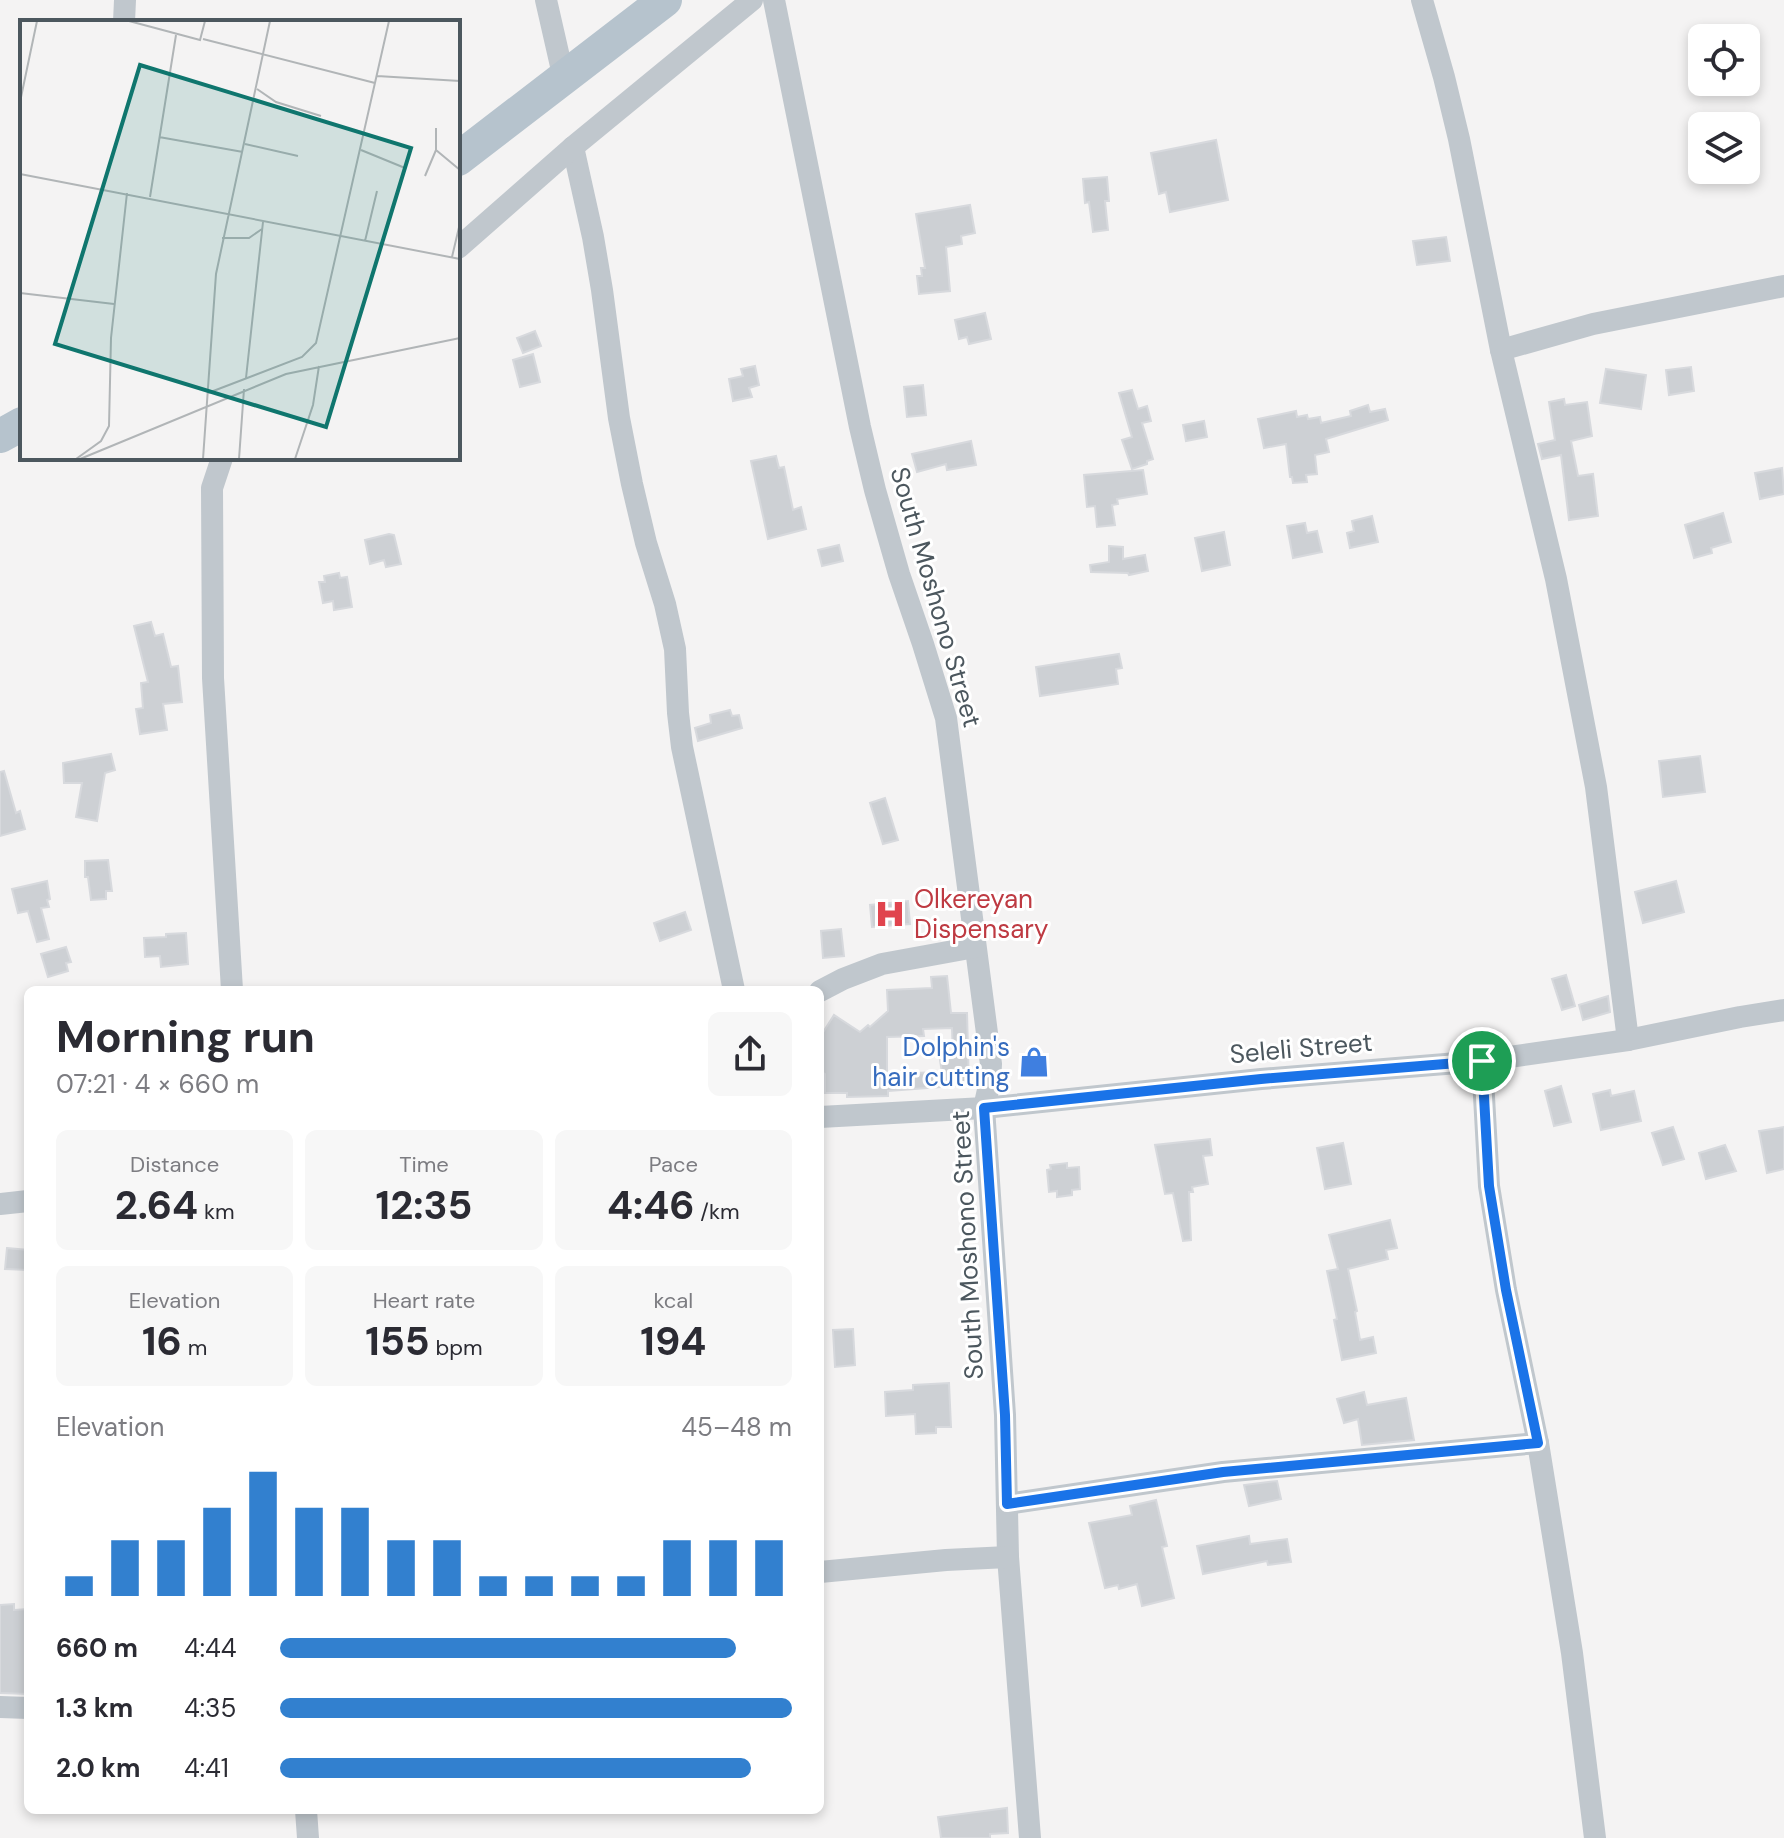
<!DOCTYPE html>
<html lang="en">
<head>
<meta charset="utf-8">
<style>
  :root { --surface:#fff; --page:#f7f7f7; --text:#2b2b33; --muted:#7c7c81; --accent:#3280cf }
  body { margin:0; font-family:"DM Sans",sans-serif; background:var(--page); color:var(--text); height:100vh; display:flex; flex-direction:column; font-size:30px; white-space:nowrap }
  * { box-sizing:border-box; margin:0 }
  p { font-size:26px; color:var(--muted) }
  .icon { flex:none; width:44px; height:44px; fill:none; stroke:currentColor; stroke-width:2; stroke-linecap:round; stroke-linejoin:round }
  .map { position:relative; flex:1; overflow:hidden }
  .panel { position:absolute; left:24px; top:986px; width:800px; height:828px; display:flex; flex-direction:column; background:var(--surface); border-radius:12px; box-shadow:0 4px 12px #0003 }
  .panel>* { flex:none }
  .fabs { position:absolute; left:1688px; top:24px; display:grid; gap:16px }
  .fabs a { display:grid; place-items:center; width:72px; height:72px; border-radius:12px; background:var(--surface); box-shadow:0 4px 12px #0003; font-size:40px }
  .pin { position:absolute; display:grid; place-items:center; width:68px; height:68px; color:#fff; margin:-34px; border:4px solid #fff; border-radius:50%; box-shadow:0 2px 8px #0007 }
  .round { display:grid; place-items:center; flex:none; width:84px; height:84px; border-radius:12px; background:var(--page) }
  .head { display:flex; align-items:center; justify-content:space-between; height:136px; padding:0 32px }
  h1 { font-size:44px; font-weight:700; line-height:60px }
  .metrics { display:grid; grid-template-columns:repeat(3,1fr); gap:12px; height:136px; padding:8px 32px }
  .metrics div { display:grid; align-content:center; border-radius:12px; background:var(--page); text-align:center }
  .metrics b { font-size:40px; font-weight:700 }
  .metrics small { font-size:22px; font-weight:400 }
  .metrics p { font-size:22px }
  .chart { height:224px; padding:16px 32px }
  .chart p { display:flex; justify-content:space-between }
  .chart svg { width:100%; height:144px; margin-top:8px; stroke:var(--accent); stroke-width:6 }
  ul { padding:0 32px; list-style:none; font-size:26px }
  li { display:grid; grid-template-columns:128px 96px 1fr; align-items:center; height:60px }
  li i { height:20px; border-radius:10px; background:var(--accent) }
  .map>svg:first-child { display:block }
</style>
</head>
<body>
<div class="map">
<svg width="1784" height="1838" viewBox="0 0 1784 1838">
  <rect width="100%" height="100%" fill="#f4f3f3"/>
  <g fill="#cdd0d4" stroke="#d7d9dd" stroke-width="2">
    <polygon points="1216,140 1228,200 1170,212 1166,192 1159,194 1151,153"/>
    <polygon points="1107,177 1109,201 1105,201 1108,230 1093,232 1089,202 1085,203 1083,179"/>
    <polygon points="970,205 975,233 961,236 962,244 946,247 950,291 919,294 917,276 922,276 921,268 925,268 916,214"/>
    <polygon points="1446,237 1450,261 1417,265 1413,241"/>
    <polygon points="985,313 991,339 969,344 967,337 959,339 955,320"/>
    <polygon points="535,331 541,346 523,353 517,338"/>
    <polygon points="533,354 540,382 520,387 513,360"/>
    <polygon points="755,366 759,385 749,388 752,397 733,401 729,379 743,376 741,369"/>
    <polygon points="1691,367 1694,391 1669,395 1666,370"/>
    <polygon points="1606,369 1646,375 1641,409 1600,403"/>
    <polygon points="923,385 926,415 907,417 904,387"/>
    <polygon points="1132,390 1138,409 1147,406 1151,421 1142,423 1153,459 1147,461 1147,464 1132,469 1122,440 1132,437 1119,393"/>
    <polygon points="1564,399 1565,405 1587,402 1592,436 1571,441 1578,476 1593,474 1598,516 1569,520 1561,455 1542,459 1538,444 1555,440 1549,402"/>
    <polygon points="1368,405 1370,412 1385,409 1388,420 1326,439 1329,452 1315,455 1317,474 1306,475 1307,482 1293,483 1292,477 1290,477 1286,444 1264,448 1258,419 1296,411 1297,417 1307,415 1308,419 1320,417 1321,423 1351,416 1350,411"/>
    <polygon points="1204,421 1207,437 1186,441 1183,425"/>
    <polygon points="971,441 976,465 947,470 946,464 917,472 912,454"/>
    <polygon points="776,456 779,468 784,467 793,510 801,507 806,529 768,539 751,461"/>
    <polygon points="1782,468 1784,494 1760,499 1755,473"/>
    <polygon points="1143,470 1147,494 1117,499 1118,504 1112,505 1115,525 1097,527 1095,506 1087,507 1084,475"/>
    <polygon points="1723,513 1731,542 1711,548 1712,553 1694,558 1685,525"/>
    <polygon points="1372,516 1378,542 1350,548 1347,533 1354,531 1352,521"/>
    <polygon points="1305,523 1307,533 1317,531 1322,552 1293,558 1287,526"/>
    <polygon points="1224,532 1230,565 1202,571 1195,538"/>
    <polygon points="389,534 394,535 401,564 386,567 384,560 370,564 365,540"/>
    <polygon points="839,545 843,561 822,566 818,550"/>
    <polygon points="1109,546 1123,547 1123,559 1145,555 1148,571 1129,575 1128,573 1091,572 1090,565 1109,562"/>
    <polygon points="339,573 340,578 347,577 352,607 334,610 333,601 323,603 319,582 325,582 324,576"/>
    <polygon points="151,622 155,636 163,634 171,667 178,666 182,702 163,704 167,730 140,734 136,709 143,708 141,683 148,682 134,626"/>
    <polygon points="1119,654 1122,668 1116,669 1118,684 1040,696 1036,667"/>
    <polygon points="730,710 732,716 739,715 742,728 698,741 695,728 711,723 710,715"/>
    <polygon points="111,754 115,770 105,773 97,821 76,817 82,783 64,783 63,763"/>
    <polygon points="1700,756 1705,792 1663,797 1659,761"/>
    <polygon points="4,771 16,813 20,811 25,829 0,836 0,772"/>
    <polygon points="885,798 898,840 883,844 870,803"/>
    <polygon points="108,860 112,891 106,891 106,899 91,900 88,877 85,877 85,861"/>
    <polygon points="47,881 50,899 47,900 49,907 41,908 49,939 37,942 28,911 18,913 12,889"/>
    <polygon points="1676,881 1684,912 1643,923 1635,892"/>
    <polygon points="908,901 910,924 872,927 870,905"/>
    <polygon points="685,912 691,930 660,941 654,923"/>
    <polygon points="841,929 844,956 823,958 821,931"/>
    <polygon points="186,933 188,964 161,967 160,956 145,957 144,938 166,937 166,934"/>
    <polygon points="66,947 71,962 66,963 68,971 48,977 41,954"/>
    <polygon points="1566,975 1575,1006 1562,1010 1552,979"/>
    <polygon points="947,976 951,1013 967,1013 969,1085 944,1086 940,1060 953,1058 952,1028 923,1029 924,1036 887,1037 887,1074 939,1072 940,1087 888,1091 888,1096 847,1097 847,1093 825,1093 825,1074 820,1071 820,1037 834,1015 860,1032 868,1025 870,1027 888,1011 887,990 932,988 931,977"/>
    <polygon points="1608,996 1610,1012 1583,1020 1579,1005"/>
    <polygon points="1561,1086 1571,1122 1554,1126 1545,1091"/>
    <polygon points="1610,1090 1611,1096 1634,1091 1641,1121 1601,1130 1593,1094"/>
    <polygon points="1673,1127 1684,1159 1663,1165 1652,1133"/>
    <polygon points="1784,1127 1784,1169 1767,1173 1759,1131"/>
    <polygon points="1210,1139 1212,1155 1203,1156 1208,1184 1192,1187 1193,1192 1189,1192 1191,1240 1183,1241 1173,1193 1165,1194 1155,1145"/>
    <polygon points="1343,1143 1351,1184 1325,1189 1317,1148"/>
    <polygon points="1725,1145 1736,1171 1706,1179 1699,1153"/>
    <polygon points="1067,1163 1067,1168 1079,1167 1080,1189 1072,1190 1072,1195 1057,1197 1057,1191 1049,1192 1047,1170 1051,1169 1050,1165"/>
    <polygon points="1390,1220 1397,1248 1386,1250 1388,1259 1348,1269 1357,1311 1355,1312 1360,1340 1373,1337 1376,1353 1342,1360 1334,1320 1337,1319 1327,1271 1338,1269 1329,1235"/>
    <polygon points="7,1248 28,1250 28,1270 5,1269"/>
    <polygon points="853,1329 855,1365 835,1367 833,1330"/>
    <polygon points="949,1383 951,1427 936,1427 936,1433 916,1434 915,1414 886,1416 885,1392 913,1390 913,1385"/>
    <polygon points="1364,1392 1367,1405 1406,1398 1414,1440 1362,1445 1358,1419 1344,1423 1337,1399"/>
    <polygon points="1277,1481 1281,1499 1249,1506 1244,1485"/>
    <polygon points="1156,1500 1167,1546 1162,1547 1174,1598 1142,1606 1137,1584 1119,1589 1118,1585 1105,1588 1089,1523 1132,1515 1130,1506"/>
    <polygon points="1249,1536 1250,1544 1287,1539 1291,1562 1268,1565 1267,1561 1203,1574 1197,1546"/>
    <polygon points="14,1604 14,1610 28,1609 28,1694 0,1693 0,1605"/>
    <polygon points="1007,1808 1008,1833 990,1834 990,1838 941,1838 938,1817"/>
  </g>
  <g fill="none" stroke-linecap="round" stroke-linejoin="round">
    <g stroke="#c0c7cd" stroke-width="22">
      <polyline points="546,0 564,79"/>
      <polyline points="774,0 860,427 875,490 899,574 923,644 946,718 991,1064 990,1081 984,1108 1005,1415 1008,1557 1030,1838"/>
      <polyline points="1422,0 1444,77 1459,139 1501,350 1556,579 1596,787 1628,1040"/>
      <polyline points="124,22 125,0"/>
      <polyline points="573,147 593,237 602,290 619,418 632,484 646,543 665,604 675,649 678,713 682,747 734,990"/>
      <polyline points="458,248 573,147 752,0"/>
      <polyline points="1501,350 1593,324 1784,286"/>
      <polyline points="222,458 212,488 213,678 232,990"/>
      <polyline points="820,991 843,979 882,964 975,947"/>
      <polyline points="1482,1061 1489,1186 1506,1290 1538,1443 1572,1653 1595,1838"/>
      <polyline points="820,1117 984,1108 1261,1079 1482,1061 1628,1040 1740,1017 1784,1010"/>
      <polyline points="0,1204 28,1201"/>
      <polyline points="1007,1504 1223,1472 1538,1443"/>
      <polyline points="820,1572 946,1560 1008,1557"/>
      <polyline points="0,1707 28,1708"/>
      <polyline points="306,1810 308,1838"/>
    </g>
    <g stroke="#b6c3cd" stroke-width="34">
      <polyline points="458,159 665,0"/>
      <polyline points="0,436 22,424"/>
    </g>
  </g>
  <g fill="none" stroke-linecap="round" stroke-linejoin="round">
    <g stroke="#fff" stroke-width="16">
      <polygon id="route" points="1482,1061 1489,1186 1506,1290 1538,1443 1223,1472 1007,1504 1005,1415 984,1108 1261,1079"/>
    </g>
    <use href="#route" stroke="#1a73e8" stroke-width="10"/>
  </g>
  <defs>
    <g id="hospital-bare" transform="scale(2.4)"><path d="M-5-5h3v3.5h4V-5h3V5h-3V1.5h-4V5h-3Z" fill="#e0444e" stroke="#fff" stroke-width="2.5" paint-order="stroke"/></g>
    <g id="shop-bare" transform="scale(2.4)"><path d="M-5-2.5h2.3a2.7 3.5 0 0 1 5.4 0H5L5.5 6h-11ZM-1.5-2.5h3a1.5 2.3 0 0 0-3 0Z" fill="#3f7fe0" stroke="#fff" stroke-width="2.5" paint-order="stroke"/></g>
  </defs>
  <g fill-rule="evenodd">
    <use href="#hospital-bare" x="890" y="914"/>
    <use href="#shop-bare" x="1034" y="1062"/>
  </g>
  <g text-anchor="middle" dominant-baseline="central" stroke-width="6" stroke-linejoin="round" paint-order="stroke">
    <g font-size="26" fill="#4c575e" stroke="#fff">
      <text transform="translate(936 597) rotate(74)">South Moshono Street</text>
      <text transform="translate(1301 1048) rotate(-5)">Seleli Street</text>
      <text transform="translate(967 1245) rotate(-93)">South Moshono Street</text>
    </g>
    <g font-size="26" fill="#be3a42" stroke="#fff" text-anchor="start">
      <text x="914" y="899">Olkereyan<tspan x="914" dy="30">Dispensary</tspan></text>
    </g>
    <g font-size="26" fill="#366cbe" stroke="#fff" text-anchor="end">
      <text x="1010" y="1047">Dolphin's<tspan x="1010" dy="30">hair cutting</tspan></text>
    </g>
  </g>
  <g transform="translate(20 20)">
    <rect width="440" height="440" fill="#f4f3f3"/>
    <path fill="none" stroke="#b1b5b7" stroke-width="2" d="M109,1L180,20L185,1M183,19L355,63M357,56L440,61M237,69L256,82L301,96M0,82L17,1M416,108V130L440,150M139,117L223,132M225,124L278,136M341,130L385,148M0,154L440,239M405,156L416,130M130,177L156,15M202,218H229L242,209M345,221L357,171M432,237L440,203M0,273L94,284M226,358L243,202M188,373L282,337L296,323L369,1M56,439L81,421L89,406L91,318L107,173M60,439L266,354L440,318M183,439L196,254L250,1M219,439L224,369M275,439L293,385L299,346"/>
    <path fill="#0f766e" fill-opacity="0.15" stroke="#0f766e" stroke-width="4" d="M120,45L391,128L306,407L35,324Z"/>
    <rect width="440" height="440" fill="none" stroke="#4c575e" stroke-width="4"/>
  </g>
</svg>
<div class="fabs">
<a><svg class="icon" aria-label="locate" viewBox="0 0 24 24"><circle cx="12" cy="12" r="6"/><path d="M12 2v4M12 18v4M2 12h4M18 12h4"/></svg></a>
<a><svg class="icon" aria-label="layers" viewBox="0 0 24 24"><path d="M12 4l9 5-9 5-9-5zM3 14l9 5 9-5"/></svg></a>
</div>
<div class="pin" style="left:1482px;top:1061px;background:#1e9e55"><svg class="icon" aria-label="arrive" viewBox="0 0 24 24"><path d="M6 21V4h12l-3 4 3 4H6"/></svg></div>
<section class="panel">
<div class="head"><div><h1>Morning run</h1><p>07:21 · 4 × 660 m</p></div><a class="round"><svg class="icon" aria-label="share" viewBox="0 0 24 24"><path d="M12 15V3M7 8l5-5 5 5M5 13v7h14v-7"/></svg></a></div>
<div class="metrics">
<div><p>Distance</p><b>2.64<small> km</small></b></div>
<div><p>Time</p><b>12:35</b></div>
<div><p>Pace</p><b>4:46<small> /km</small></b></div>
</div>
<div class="metrics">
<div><p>Elevation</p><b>16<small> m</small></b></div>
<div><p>Heart rate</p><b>155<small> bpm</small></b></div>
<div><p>kcal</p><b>194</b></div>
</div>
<div class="chart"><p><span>Elevation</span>45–48 m</p>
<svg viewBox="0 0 160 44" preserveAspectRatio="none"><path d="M5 44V38M15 44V27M25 44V27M35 44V17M45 44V6M55 44V17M65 44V17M75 44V27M85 44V27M95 44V38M105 44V38M115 44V38M125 44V38M135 44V27M145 44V27M155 44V27"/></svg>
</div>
<ul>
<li><b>660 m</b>4:44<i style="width:89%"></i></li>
<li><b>1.3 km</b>4:35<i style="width:100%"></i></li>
<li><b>2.0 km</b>4:41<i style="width:92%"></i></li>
</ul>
</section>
</div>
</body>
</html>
